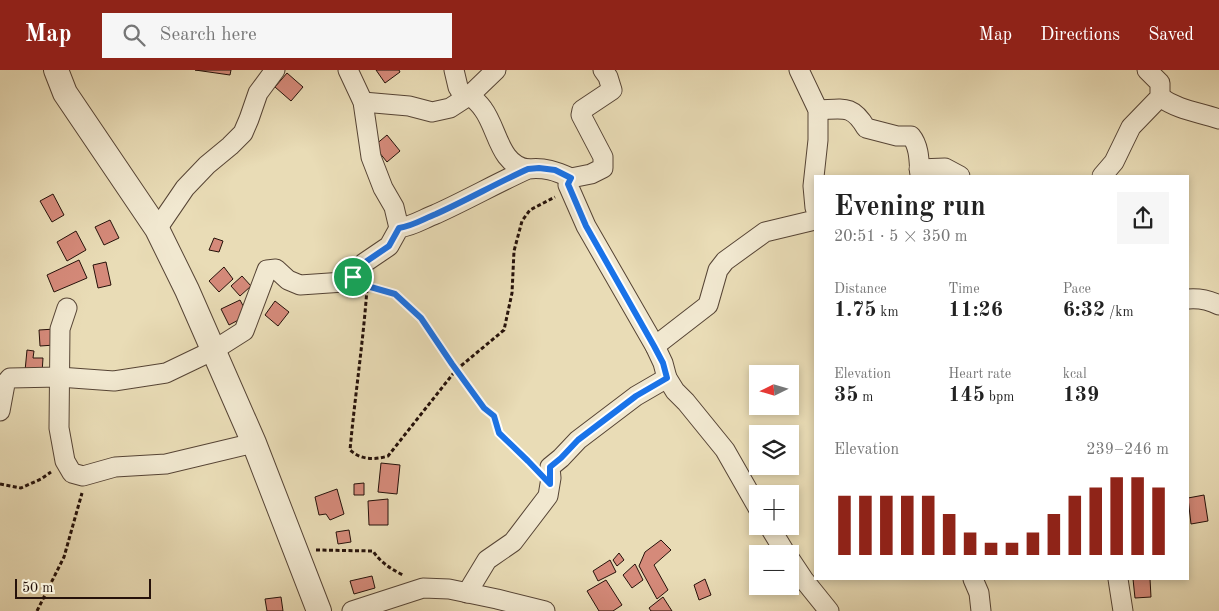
<!DOCTYPE html>
<html lang="en">
<head>
<meta charset="utf-8">
<style>
  :root { --surface:#fff; --page:#f6f6f6; --text:#222; --muted:#767676; --accent:#8f2418 }
  body { margin:0; font-family:"Old Standard TT",serif; background:var(--page); color:var(--text); height:100vh; display:flex; flex-direction:column; font-size:19px; white-space:nowrap }
  * { box-sizing:border-box; margin:0 }
  p { font-size:16px; color:var(--muted) }
  .icon { flex:none; width:28px; height:28px; fill:none; stroke:currentColor; stroke-width:2; stroke-linecap:round; stroke-linejoin:round }
  .map { position:relative; flex:1; overflow:hidden }
  .details { position:absolute; left:814px; top:105px; width:375px; height:405px; display:flex; flex-direction:column; background:var(--surface); border-radius:0px; box-shadow:0 2px 8px #0003 }
  .details>* { flex:none }
  .needle { width:32px; rotate:265deg }
  .tools { position:absolute; left:749px; top:295px; display:grid; gap:10px }
  .tools a { display:grid; place-items:center; width:50px; height:50px; border-radius:0px; background:var(--surface); box-shadow:0 2px 8px #0003; font-size:25px }
  .scale { position:absolute; left:15px; bottom:12px; width:136px; box-sizing:border-box; padding-left:5px; border:2px solid #25110a; border-top:0; font-size:14px; line-height:18px; white-space:nowrap; color:#25110a; -webkit-text-stroke:4px #f1e8d0; paint-order:stroke }
  .pin { position:absolute; display:grid; place-items:center; width:42px; height:42px; color:#fff; margin:-21px; border:2px solid #fff; border-radius:50%; box-shadow:0 1px 5px #0007 }
  .round { display:grid; place-items:center; flex:none; width:52px; height:52px; border-radius:0px; background:var(--page) }
  .head { display:flex; align-items:center; justify-content:space-between; height:85px; padding:0 20px }
  h1 { font-size:28px; font-weight:600; line-height:38px }
  .metrics { display:grid; grid-template-columns:repeat(3,1fr); gap:8px; height:85px; padding:5px 20px }
  .metrics div { display:grid; align-content:center }
  .metrics b { font-size:21px; font-weight:600 }
  .metrics small { font-size:14px; font-weight:400 }
  .metrics p { font-size:14px }
  .chart { height:140px; padding:10px 20px }
  .chart p { display:flex; justify-content:space-between }
  .chart svg { width:100%; height:90px; margin-top:5px; stroke:var(--accent); stroke-width:6 }
  header { display:flex; align-items:center; gap:30px; box-sizing:border-box; height:70px; padding:0 25px; background:var(--accent); color:#fff }
  header strong { font-size:24px }
  nav { display:flex; gap:28px; margin-inline-start:auto; font-size:18px }
  .search { width:350px; height:45px; background:var(--page); display:flex; align-items:center; gap:12px; box-sizing:border-box; padding:0 18px; border-radius:0px; color:var(--muted); font-size:19px }
  .map>svg:first-child { display:block }
</style>
</head>
<body>
<header>
<strong>Map</strong>
<div class="search"><svg class="icon" aria-label="search" viewBox="0 0 24 24"><circle cx="10" cy="10" r="6"/><path d="M15 15l6 6"/></svg>Search here</div>
<nav><a>Map</a><a>Directions</a><a>Saved</a></nav>
</header>
<div class="map">
<svg width="1219" height="541" viewBox="0 0 1219 541">
  <rect width="100%" height="100%" fill="#e9dcb6"/>
  <filter id="stains"><feTurbulence type="fractalNoise" baseFrequency=".004" numOctaves="4"/><feColorMatrix values="0 0 0 0 .2 0 0 0 0 .09 0 0 0 0 .02 0 0 0 .5 -.17"/></filter>
  <radialGradient id="worn" r=".72"><stop offset=".6" stop-color="#630" stop-opacity="0"/><stop offset="1" stop-color="#630" stop-opacity=".3"/></radialGradient>
  <g fill="#d58a7a" stroke="#25110a">
    <polygon points="195,0 231,0 230,5"/>
    <polygon points="376,0 399,0 400,2 385,13"/>
    <polygon points="287,3 303,17 291,31 275,17"/>
    <polygon points="387,65 400,81 387,92 374,76"/>
    <polygon points="53,124 64,145 52,152 40,131"/>
    <polygon points="110,150 119,168 104,175 95,157"/>
    <polygon points="76,161 86,180 67,191 57,172"/>
    <polygon points="214,168 223,171 219,182 209,180"/>
    <polygon points="79,190 87,208 54,222 47,205"/>
    <polygon points="106,192 111,215 98,218 93,195"/>
    <polygon points="224,197 233,209 219,222 209,211"/>
    <polygon points="242,206 251,216 240,226 231,216"/>
    <polygon points="240,230 248,245 229,255 221,239"/>
    <polygon points="275,231 289,242 278,256 265,245"/>
    <polygon points="55,259 55,275 40,276 39,260"/>
    <polygon points="27,280 34,281 33,288 43,288 42,303 25,301"/>
    <polygon points="381,393 400,395 397,424 378,422"/>
    <polygon points="364,413 364,425 354,425 354,414"/>
    <polygon points="337,419 344,444 330,450 326,444 319,445 315,427"/>
    <polygon points="1204,425 1208,451 1191,454 1188,428"/>
    <polygon points="388,429 388,455 369,455 368,431"/>
    <polygon points="349,460 351,472 338,474 336,462"/>
    <polygon points="661,470 671,480 654,495 668,520 657,529 639,496 645,482"/>
    <polygon points="619,483 624,490 617,496 613,490"/>
    <polygon points="610,490 616,502 598,511 593,501"/>
    <polygon points="635,494 643,510 632,518 623,505"/>
    <polygon points="372,506 375,518 354,524 350,511"/>
    <polygon points="705,509 711,525 699,530 694,515"/>
    <polygon points="1133,509 1150,509 1151,527 1135,528"/>
    <polygon points="606,510 622,535 613,541 599,541 587,521"/>
    <polygon points="281,527 283,541 267,541 265,529"/>
    <polygon points="663,527 672,541 651,541 649,538"/>
  </g>
  <g fill="none" stroke-linecap="round" stroke-linejoin="round">
    <g stroke="#564435" stroke-width="21">
      <g id="minor">
        <polyline points="348,0 363,32 371,87 383,118 394,137 399,158"/>
        <polyline points="454,0 458,17 464,27"/>
        <polyline points="603,0 608,7 612,20 582,40 581,45 603,87 603,98 591,104 571,108 568,115 586,156 655,276 663,293 667,308 675,321 686,332 725,380 758,438"/>
        <polyline points="799,0 818,40 818,70 813,116 815,138"/>
        <path d="M470,25C474,29 480,34 483,39C498,59 499,95 528,99"/>
        <path d="M1160,27C1178,40 1198,42 1219,49"/>
        <polyline points="363,32 409,36 432,42 450,38 470,25 496,0"/>
        <path d="M818,40C843,39 852,34 866,58L897,66H911C920,77 919,93 920,106"/>
        <polyline points="919,99 945,98 960,106"/>
        <polyline points="1102,106 1114,92 1131,57 1160,27 1160,13 1147,0"/>
        <polyline points="157,159 185,118 207,95 230,76 243,63 249,49 258,23 275,0"/>
        <path d="M1188,229C1199,228 1209,230 1219,235"/>
        <polyline points="67,238 60,259 59,358 65,391 72,403 83,406 115,397 166,394 254,373"/>
        <polyline points="655,276 708,235 718,200 725,191 765,162 815,150"/>
        <path d="M0,341L5,314L10,308L59,307L114,311L166,303L214,280L244,261L267,200L276,199L288,210L300,215L344,212L353,207L364,193L389,176L399,158C413,156 423,149 436,144C467,130 497,113 528,99C544,97 556,101 571,108"/>
        <polyline points="769,456 786,484"/>
        <polyline points="790,489 804,510 829,541"/>
        <polyline points="973,509 979,523 981,541"/>
        <polyline points="1118,509 1123,541"/>
        <polyline points="467,523 487,490 513,472 548,426 551,408 550,397 561,388 578,370 636,326 667,308"/>
        <polyline points="352,541 423,518 449,519 497,529 545,541"/>
      </g>
    </g>
    <g stroke="#564435" stroke-width="26">
      <polyline id="tertiary" points="56,0 65,23 157,159 187,220 254,373 319,541"/>
    </g>
    <g stroke="#25110a" stroke-width="3" stroke-dasharray="4 2.5" stroke-linecap="butt">
      <polyline points="369,217 395,225 421,248 452,295 484,338 494,346 499,363 532,395"/>
      <path d="M367,219C363,273 355,326 350,380C361,390 374,390 388,386L456,300L504,260L512,223L514,181L522,151L530,140L555,127"/>
      <polyline points="0,414 21,418 41,409 51,402"/>
      <path d="M316,480L373,481C380,492 391,499 403,505"/>
      <polyline points="37,541 64,487 82,423"/>
    </g>
    <use href="#minor" stroke="#f1e8d0" stroke-width="19"/>
    <use href="#tertiary" stroke="#f1e8d0" stroke-width="24"/>
  </g>
  <g fill="none" stroke-linecap="round" stroke-linejoin="round">
    <g stroke="#fff" stroke-width="10">
      <path id="route" d="M539,98L555,100L571,108L568,114L586,156L654,276L663,293L667,308L636,326L578,370L561,388L550,397V414L528,391L499,363L494,346L484,338L452,294L421,248L395,224L367,216L353,207L364,193L389,176L399,158C413,156 423,149 436,144C467,130 497,113 528,99Z"/>
    </g>
    <use href="#route" stroke="#1a73e8" stroke-width="6"/>
  </g>
  <rect width="100%" height="100%" filter="url(#stains)"/>
  <rect width="100%" height="100%" fill="url(#worn)"/>
</svg>
<div class="tools">
<a><svg class="needle" viewBox="-14 -14 28 28"><path d="M0-13l5 13h-10z" fill="#e53935"/><path d="M0 13l5-13h-10z" fill="#767676"/></svg></a>
<a><svg class="icon" aria-label="layers" viewBox="0 0 24 24"><path d="M12 4l9 5-9 5-9-5zM3 14l9 5 9-5"/></svg></a>
<a>+</a>
<a>−</a>
</div>
<div class="scale">50 m</div>
<div class="pin" style="left:353px;top:207px;background:#1e9e55"><svg class="icon" aria-label="arrive" viewBox="0 0 24 24"><path d="M6 21V4h12l-3 4 3 4H6"/></svg></div>
<section class="details">
<div class="head"><div><h1>Evening run</h1><p>20:51 · 5 × 350 m</p></div><a class="round"><svg class="icon" aria-label="share" viewBox="0 0 24 24"><path d="M12 15V3M7 8l5-5 5 5M5 13v7h14v-7"/></svg></a></div>
<div class="metrics">
<div><p>Distance</p><b>1.75<small> km</small></b></div>
<div><p>Time</p><b>11:26</b></div>
<div><p>Pace</p><b>6:32<small> /km</small></b></div>
</div>
<div class="metrics">
<div><p>Elevation</p><b>35<small> m</small></b></div>
<div><p>Heart rate</p><b>145<small> bpm</small></b></div>
<div><p>kcal</p><b>139</b></div>
</div>
<div class="chart"><p><span>Elevation</span>239–246 m</p>
<svg viewBox="0 0 160 44" preserveAspectRatio="none"><path d="M5 44V15M15 44V15M25 44V15M35 44V15M45 44V15M55 44V24M65 44V33M75 44V38M85 44V38M95 44V33M105 44V24M115 44V15M125 44V11M135 44V6M145 44V6M155 44V11"/></svg>
</div>
</section>
</div>
</body>
</html>
